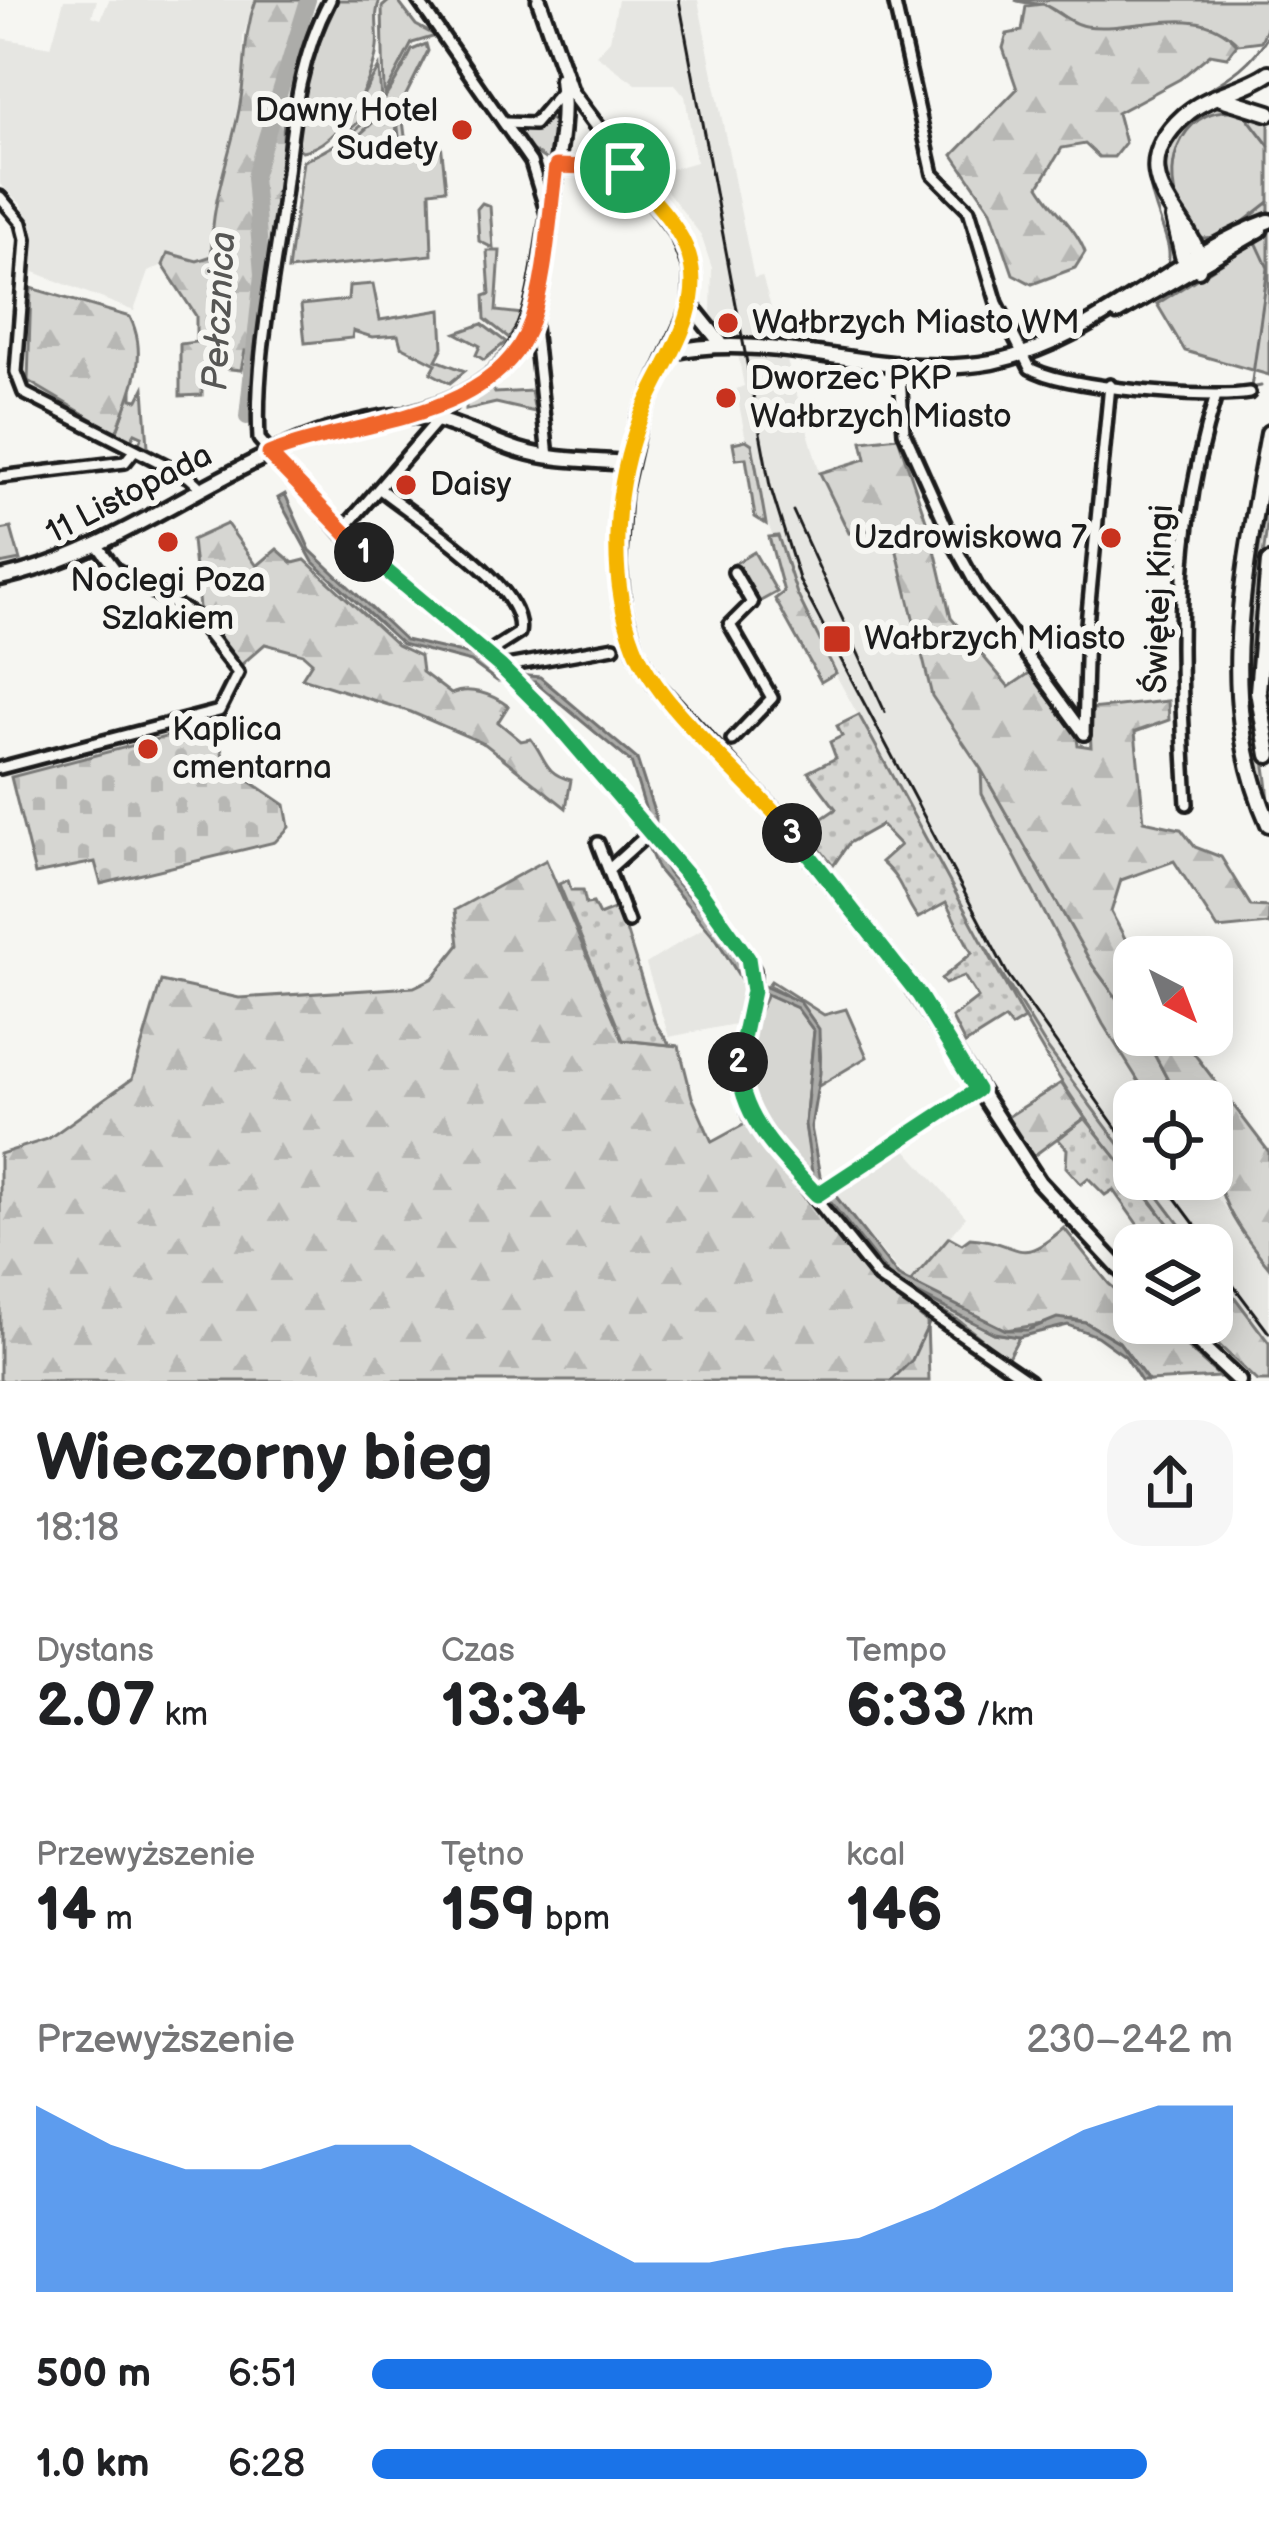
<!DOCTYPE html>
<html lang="pl">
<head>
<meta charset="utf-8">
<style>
  :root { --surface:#fff; --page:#f6f6f6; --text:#202124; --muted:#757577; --accent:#1a73e8 }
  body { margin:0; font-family:"Balsamiq Sans",sans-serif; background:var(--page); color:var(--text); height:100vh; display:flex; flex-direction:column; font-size:45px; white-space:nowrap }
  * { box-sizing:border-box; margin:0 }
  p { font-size:39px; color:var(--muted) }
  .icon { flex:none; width:66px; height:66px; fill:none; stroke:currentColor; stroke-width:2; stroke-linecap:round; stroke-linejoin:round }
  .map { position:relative; height:1381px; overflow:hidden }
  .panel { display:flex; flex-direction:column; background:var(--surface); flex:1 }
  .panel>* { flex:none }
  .needle { width:78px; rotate:138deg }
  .tools { position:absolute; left:1113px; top:936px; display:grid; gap:24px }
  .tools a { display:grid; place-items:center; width:120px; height:120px; border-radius:24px; background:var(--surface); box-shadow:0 6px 30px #0003; font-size:60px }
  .pin { position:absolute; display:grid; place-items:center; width:102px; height:102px; color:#fff; margin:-51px; border:6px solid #fff; border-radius:50%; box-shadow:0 3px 12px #0007 }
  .km { position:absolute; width:60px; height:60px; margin:-30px; border-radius:50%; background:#222; color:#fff; font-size:33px; line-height:60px; text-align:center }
  .round { display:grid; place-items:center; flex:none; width:126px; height:126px; border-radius:36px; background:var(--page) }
  .headline { display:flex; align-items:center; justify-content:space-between; height:204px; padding:0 36px }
  h1 { font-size:66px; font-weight:600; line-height:90px }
  .figures { display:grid; grid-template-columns:repeat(3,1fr); gap:18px; height:204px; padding:12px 36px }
  .figures div { display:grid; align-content:center }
  .figures b { font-size:60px; font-weight:600 }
  .figures small { font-size:33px; font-weight:400 }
  .figures p { font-size:33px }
  .chart { height:336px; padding:24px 36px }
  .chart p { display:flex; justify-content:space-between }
  .chart svg { width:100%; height:216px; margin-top:12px; fill:var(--accent); opacity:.7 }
  ul { padding:0 36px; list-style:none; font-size:39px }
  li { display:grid; grid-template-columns:192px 144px 1fr; align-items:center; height:90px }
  li i { height:30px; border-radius:15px; background:var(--accent) }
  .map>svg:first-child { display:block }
</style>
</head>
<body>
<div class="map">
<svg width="1269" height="1381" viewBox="0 0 1269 1381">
  <defs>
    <pattern id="forest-firs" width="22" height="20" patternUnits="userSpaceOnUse" patternTransform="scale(3)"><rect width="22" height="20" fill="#d6d6d2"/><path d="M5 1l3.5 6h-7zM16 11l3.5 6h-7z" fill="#b7b7b4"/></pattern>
    <pattern id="cemetery-stones" width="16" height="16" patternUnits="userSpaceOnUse" patternTransform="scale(3)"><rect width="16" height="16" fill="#d6d6d2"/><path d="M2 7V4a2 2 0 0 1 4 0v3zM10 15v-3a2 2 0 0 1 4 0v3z" fill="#b7b7b4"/></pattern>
    <pattern id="park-crowns" width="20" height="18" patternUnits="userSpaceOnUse" patternTransform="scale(3)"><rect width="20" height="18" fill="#d6d6d2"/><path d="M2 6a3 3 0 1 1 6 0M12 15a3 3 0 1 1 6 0" fill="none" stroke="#b7b7b4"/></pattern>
    <pattern id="garden-dots" width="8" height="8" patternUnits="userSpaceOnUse" patternTransform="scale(3)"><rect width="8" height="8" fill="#d6d6d2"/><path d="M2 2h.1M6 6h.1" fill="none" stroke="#b7b7b4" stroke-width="1.8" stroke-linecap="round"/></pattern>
  </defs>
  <rect width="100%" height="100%" fill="#f6f6f2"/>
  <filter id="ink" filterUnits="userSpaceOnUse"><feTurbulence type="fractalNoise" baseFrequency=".00833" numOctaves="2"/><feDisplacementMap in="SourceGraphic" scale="24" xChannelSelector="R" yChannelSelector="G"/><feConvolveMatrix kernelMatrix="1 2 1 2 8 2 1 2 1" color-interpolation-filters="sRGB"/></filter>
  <g filter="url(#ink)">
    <g fill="#e6e6e2">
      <polygon points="64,0 97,0 92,16 101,19 109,0 256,0 243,36 243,81 213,223 212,256 197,261 168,253 163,265 148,272 134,311 34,272 34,242 22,205 0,184 0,38 51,47"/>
      <polygon points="618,0 698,0 754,278 762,276 820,473 849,533 891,526 932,696 981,769 982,794 1103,1024 1151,1101 1134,1101 1134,1164 1046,1046 986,948 799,608 763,510 752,445 746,440 736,389 744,386 735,338 719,329 711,313 712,268 701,235 654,174 696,162 685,96 675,84 636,84 596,55 610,40"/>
      <polygon points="706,926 749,988 740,1023 669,1037 646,964"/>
      <polygon points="903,1146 966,1217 909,1284 832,1191"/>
      <polygon points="1145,1179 1203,1179 1269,1267 1269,1343 1212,1267 1212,1245 1195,1245"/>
    </g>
    <g fill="#d6d6d2" stroke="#797977" stroke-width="3" fill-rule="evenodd">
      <path d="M338,0H380C373,15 379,31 377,47C374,82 339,146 302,151L292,143L309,65Z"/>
      <polygon points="390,0 397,0 416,25 436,36 412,43 384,96 382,7"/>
      <path d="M1015,0H1269V23L1261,41L1238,44C1196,0 1134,39 1081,26C1069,23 1060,12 1048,7C1036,2 1026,4 1015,0Z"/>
      <path d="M426,44L428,51L401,105L406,144L441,142L446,189L430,191L432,255L288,270L303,161C361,136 385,106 412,50ZM391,106L396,110L400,145L392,151H358L355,139Z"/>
      <polygon points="379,67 381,102 337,141"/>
      <path d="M1227,104L1269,117V215L1200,244C1189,226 1173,206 1167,186C1155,145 1189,110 1227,104Z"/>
      <polygon points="549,119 556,124 548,161 527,147 515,129 535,128"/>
      <polygon points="482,203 490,206 493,248 479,241 477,209"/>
      <polygon points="1269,233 1269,375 1185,351 1157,304"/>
      <polygon points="487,251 500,251 496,311 523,314 509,338 485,319 484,296 490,294"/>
      <polygon points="373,284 380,320 441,310 443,347 436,360 465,371 450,383 431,373 436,364 401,346 398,335 372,337 353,331 352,338 305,343 301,305 348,300 349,286"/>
      <polygon points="482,324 506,342 484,360 476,355 480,346 456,333"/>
      <polygon points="492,387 495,393 531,391 535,412 496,403 466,410 466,403"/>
      <polygon points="144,388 148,447 147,450 138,445 142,436 135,433 130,441 116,433 132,389 132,399 138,400"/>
      <polygon points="746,440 752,444 766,524 755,517 746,458 736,459 733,443"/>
      <path d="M1269,486C1269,546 1252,604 1251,663C1251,715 1269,761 1269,812C1230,691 1250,607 1269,486Z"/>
      <polygon points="11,528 20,560 0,564 0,530"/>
      <polygon points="754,552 777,592 757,603 734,564"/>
      <polygon points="981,769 1093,966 1134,1022 1134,1035 1144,1035 1179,1101 1151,1101 1103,1024 982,794"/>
      <path d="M986,948L1046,1046L1134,1164V1179H1145L1152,1188L1146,1193C1079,1120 1032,1035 986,948Z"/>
      <path d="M771,981L824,1015L846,1009L867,1057L817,1087C828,1036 815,1007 768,985Z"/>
      <path d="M767,994L798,1008L814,1031L805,1124L815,1184C768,1156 730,1093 746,1037C751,1023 762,1008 767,994Z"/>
      <polygon points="826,1195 894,1282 994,1333 1019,1337 1007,1359 958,1320 886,1279"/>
    </g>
    <g fill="url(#forest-firs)" stroke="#797977" stroke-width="3">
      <path d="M256,0H308L284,101L282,187L255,352L245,351L241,370L202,366V395L180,396V344L196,342V316L163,265L168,253L197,261L212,256C209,196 238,140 243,82C246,51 245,30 256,0Z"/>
      <path d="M1043,4C1056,11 1071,24 1085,26C1137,33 1199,0 1237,44L1227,57L1210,54L1180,79L1117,113L1125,143L1114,157H1099L1085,144L1062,148L1039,186C1053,210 1076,227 1085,252L1075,268L1032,284L1013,274L991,210L953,155L1017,89L1003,48L1007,34L1022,31L1026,6Z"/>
      <path d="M31,288L130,317C150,358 130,394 116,433L28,381Z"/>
      <polygon points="898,437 933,541 951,618 1009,687 1031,672 1074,723 1078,745 1091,747 1089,709 1168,701 1169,720 1135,732 1144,821 1181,829 1195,847 1221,857 1251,906 1269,907 1269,924 1218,929 1174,861 1121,880 1111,912 1135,957 1134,1021 1093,966 981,769 932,696 891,527 849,533 820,473 866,459 862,441"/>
      <path d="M227,524L257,566L277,549L293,563L305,560L397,645L420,656L422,672L451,694C469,686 492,694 508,706L498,722L521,741L531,739C546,758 544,774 571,780L566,808L485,744L411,712L302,678L312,662L303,654L265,644L240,666L199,608L192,540Z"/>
      <polygon points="778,536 797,594 836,673 821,682 775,599 784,592 769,537"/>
      <polygon points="546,860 623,1040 679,1046 692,1097 712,1142 747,1123 857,1262 927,1322 929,1381 0,1381 0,1154 48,1139 132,1079 161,981 239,998 414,987 433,978 459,945 455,910"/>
      <path d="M1144,1035H1180L1269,1152V1267C1217,1204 1212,1182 1212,1101H1179Z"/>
      <polygon points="1061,1083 1085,1118 1032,1157 1006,1118"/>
      <polygon points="1152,1188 1195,1245 1183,1245 1146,1193"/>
      <path d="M1064,1228L1109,1284L1134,1305V1323H1159L1220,1377L1148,1381L1119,1342L1085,1322L1072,1319L1006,1330L909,1284L949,1237L962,1244L970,1238C1025,1242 1015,1270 1064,1228Z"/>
      <polygon points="1212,1267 1269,1343 1269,1381 1257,1381 1196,1323 1212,1323"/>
    </g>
    <polygon fill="url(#cemetery-stones)" stroke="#797977" stroke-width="3" points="215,724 225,764 285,805 289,827 275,842 101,884 95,862 35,874 11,777"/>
    <polygon fill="url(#park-crowns)" stroke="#797977" stroke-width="3" points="391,106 396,110 397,149 358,151 355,139"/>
    <g fill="url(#garden-dots)" stroke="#797977" stroke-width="3">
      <path d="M859,715L1024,1019L1011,1027L1005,1019L965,1044L952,1018L978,998L964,976L945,984L941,979L972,953L946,903L918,918C901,895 906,884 881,862L900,845L881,825L849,843L833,866L805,830L836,809L808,772L836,758L830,742L842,736L837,726Z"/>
      <polygon points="568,880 571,890 583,890 586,904 593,903 599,915 619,907 655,1023 670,1045 623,1040 559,884"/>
      <polygon points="1085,1118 1171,1227 1152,1245 1113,1190 1105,1195 1088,1178 1081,1184 1066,1167 1067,1149 1058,1139"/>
    </g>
    <polygon fill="#acaca9" stroke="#727271" stroke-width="3" points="285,494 310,550 405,640 475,656 494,673 540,677 637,759 656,818 655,846 668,873 711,921 750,980 800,1002 819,1029 820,1073 811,1127 820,1176 898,1276 1006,1330 1028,1330 1057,1318 1085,1322 1119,1342 1148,1381 1141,1381 1125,1356 1097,1336 1068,1325 1019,1337 994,1333 893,1281 813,1180 805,1124 814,1031 797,1008 744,984 717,940 658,870 646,842 647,814 631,762 535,682 497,681 471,662 402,644 313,562 278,498"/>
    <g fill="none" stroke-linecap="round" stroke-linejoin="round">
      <g stroke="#727271" stroke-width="3">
        <path d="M1180,209C1159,163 1185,99 1244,113L1269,146"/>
        <polyline points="1233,230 1269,202"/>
        <polyline points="1195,232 1202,238 1219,237"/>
        <polyline points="1257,244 1268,268 1251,388 1261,386"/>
        <path d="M1165,270C1184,243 1130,190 1155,138C1179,89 1237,92 1269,34"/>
        <polyline points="1036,341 1048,338"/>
        <polyline points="891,1381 912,1360 931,1319"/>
      </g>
      <polyline stroke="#acaca9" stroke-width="16" points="247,417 262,274 254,177 308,0"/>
      <g stroke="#1c1c1c" stroke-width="18">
        <g id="minor">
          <path d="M330,0C292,71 292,147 280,226C270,296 255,368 259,439L341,532L501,667L550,716L701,893L754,970C753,1027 727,1057 750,1117L878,1277L1029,1381"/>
          <polyline points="418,0 531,162 547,214"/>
          <path d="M894,0L933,174L969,210L997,303L1030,368C1063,388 1209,400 1249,393"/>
          <polyline points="505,123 534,124 561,92"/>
          <polyline points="0,197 22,223 26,239 16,372 24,393 189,477 202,489"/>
          <polyline points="533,317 548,457"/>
          <polyline points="899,365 904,432 956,548 979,590 1084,734"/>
          <polyline points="0,477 125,462 133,452"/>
          <path d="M380,489C413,516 529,587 519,633L486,654"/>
          <polyline points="341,532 455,400"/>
          <polyline points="501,667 614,647"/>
          <polyline points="1084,734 1087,624 1110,385"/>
          <polyline points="732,740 772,698 730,625 752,603 734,572"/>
          <polyline points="0,768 219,711 238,673 193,615 115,569 98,546"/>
          <path d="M1187,804C1179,667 1172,532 1215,399"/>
          <polyline points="598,843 628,922"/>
          <polyline points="609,869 649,833"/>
          <polyline points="817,1195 977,1090"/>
        </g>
      </g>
      <g stroke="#1c1c1c" stroke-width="21">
        <g id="secondary">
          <polyline points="539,0 571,92 678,234 692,271 691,306 639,420 622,495 618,563 623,608 636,651 655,684 780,818 909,982 1039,1182 1134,1284"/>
          <polyline points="556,166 625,168"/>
          <polyline points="691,306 720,342"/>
          <polyline points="1117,313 1260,230"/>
          <path d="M672,352C776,329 885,382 992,362C1097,341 1170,257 1269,221"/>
          <path d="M408,414C535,380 532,320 550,207C556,166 567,122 561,79"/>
          <path d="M0,578C142,548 250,432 396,416C439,412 480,438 519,450C554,461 592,460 628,463"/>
          <polyline points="1177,1323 1239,1381"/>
        </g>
      </g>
      <g stroke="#1c1c1c" stroke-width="22">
        <g id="primary">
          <polyline points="1221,98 1269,113"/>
          <path d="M1174,218L1183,256L1198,269C1206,223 1111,182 1184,116C1208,94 1243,91 1269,73"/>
          <path d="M1269,433C1246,562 1213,700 1269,824"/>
          <polyline points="1269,562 1258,691 1269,755"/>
        </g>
      </g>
      <use href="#minor" stroke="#f6f6f2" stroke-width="9"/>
      <use href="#secondary" stroke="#f6f6f2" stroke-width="12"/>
      <use href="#primary" stroke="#f6f6f2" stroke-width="14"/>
      <g stroke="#1c1c1c" stroke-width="3">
        <polyline points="679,0 770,486 800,582 1008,975 1134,1153"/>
        <polyline points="793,511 885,712"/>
        <polyline points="1161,1179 1210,1245"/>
        <polyline points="1212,1257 1269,1333"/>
      </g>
    </g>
  </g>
  <g fill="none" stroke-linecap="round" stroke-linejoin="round" filter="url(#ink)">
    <g stroke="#fff" stroke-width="24">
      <path id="split-1" d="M364,552L269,454C351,420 497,422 531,322C547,275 549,216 556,166L625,168"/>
    </g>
    <g stroke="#fff" stroke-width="24">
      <polyline id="split-2" points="364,552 501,667 550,716 701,892 748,958 753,991 738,1062"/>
    </g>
    <g stroke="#fff" stroke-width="24">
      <path id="split-3" d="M738,1062C740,1119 780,1155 817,1195L977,1090L919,995L792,833"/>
    </g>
    <g stroke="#fff" stroke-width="24">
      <path id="split-4" d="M625,168C647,194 679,223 689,256C707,314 659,368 640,419C614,487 607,576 634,645C658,709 747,777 792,833"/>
    </g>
    <use href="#split-1" stroke="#f0652b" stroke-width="15"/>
    <use href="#split-2" stroke="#22a559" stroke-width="15"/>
    <use href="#split-3" stroke="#22a559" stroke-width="15"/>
    <use href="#split-4" stroke="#f5b400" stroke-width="15"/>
  </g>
  <g fill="#c8321e" stroke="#f6f6f2" stroke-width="4.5">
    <circle cx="462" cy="130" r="12"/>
    <circle cx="728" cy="323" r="12"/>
    <circle cx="726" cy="398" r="12"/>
    <circle cx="406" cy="485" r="12"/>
    <circle cx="1111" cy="538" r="12"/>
    <circle cx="168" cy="542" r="12"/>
    <rect x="822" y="624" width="30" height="30" rx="6"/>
    <circle cx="148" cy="749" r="12"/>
  </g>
  <g text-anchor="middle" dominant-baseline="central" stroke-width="12" stroke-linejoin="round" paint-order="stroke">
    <g font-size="33" fill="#1c1c1c" stroke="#f6f6f2" text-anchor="start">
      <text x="438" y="111" text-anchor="end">Dawny Hotel<tspan x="438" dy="38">Sudety</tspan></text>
      <text x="752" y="323">Wałbrzych Miasto WM</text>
      <text x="750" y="379">Dworzec PKP<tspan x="750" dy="38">Wałbrzych Miasto</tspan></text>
      <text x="430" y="485">Daisy</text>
      <text x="1087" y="538" text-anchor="end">Uzdrowiskowa 7</text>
      <text x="168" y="581" text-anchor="middle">Noclegi Poza<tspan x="168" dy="38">Szlakiem</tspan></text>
      <text x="864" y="639">Wałbrzych Miasto</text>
      <text x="172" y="730">Kaplica<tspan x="172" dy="38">cmentarna</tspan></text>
    </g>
    <g font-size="33" fill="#1c1c1c" stroke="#f6f6f2">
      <text transform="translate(129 494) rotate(-27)">11 Listopada</text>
      <text transform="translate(1159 599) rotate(-88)">Świętej Kingi</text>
    </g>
    <g font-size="36" font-style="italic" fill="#565654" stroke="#f6f6f2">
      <text transform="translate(220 311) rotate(-87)">Pełcznica</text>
    </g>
  </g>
</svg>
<div class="tools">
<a><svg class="needle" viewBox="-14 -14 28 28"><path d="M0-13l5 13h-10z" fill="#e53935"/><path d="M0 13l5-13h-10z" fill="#757577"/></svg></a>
<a><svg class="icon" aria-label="locate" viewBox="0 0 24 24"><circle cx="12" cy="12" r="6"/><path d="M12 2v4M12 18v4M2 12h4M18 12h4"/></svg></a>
<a><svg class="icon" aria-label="layers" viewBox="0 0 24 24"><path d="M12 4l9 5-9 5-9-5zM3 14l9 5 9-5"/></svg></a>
</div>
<div class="pin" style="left:625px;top:168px;background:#1e9e55"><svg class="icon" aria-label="arrive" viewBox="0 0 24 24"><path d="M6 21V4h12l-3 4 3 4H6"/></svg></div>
<b class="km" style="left:364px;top:552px">1</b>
<b class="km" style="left:738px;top:1062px">2</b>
<b class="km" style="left:792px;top:833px">3</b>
</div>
<section class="panel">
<div class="headline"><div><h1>Wieczorny bieg</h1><p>18:18</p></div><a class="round"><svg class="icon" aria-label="share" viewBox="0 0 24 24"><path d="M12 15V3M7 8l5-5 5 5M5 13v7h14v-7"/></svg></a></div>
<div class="figures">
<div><p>Dystans</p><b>2.07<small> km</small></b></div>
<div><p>Czas</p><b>13:34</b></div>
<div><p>Tempo</p><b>6:33<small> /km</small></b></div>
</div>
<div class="figures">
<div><p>Przewyższenie</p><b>14<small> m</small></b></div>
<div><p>Tętno</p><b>159<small> bpm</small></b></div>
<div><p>kcal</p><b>146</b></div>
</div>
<div class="chart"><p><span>Przewyższenie</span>230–242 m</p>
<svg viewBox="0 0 160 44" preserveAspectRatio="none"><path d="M0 44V6L10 14L20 19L30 19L40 14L50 14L60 22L70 30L80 38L90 38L100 35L110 33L120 27L130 19L140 11L150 6L160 6V44z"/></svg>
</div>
<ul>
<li><b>500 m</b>6:51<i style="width:72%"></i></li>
<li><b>1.0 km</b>6:28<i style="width:90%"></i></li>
</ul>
</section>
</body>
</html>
